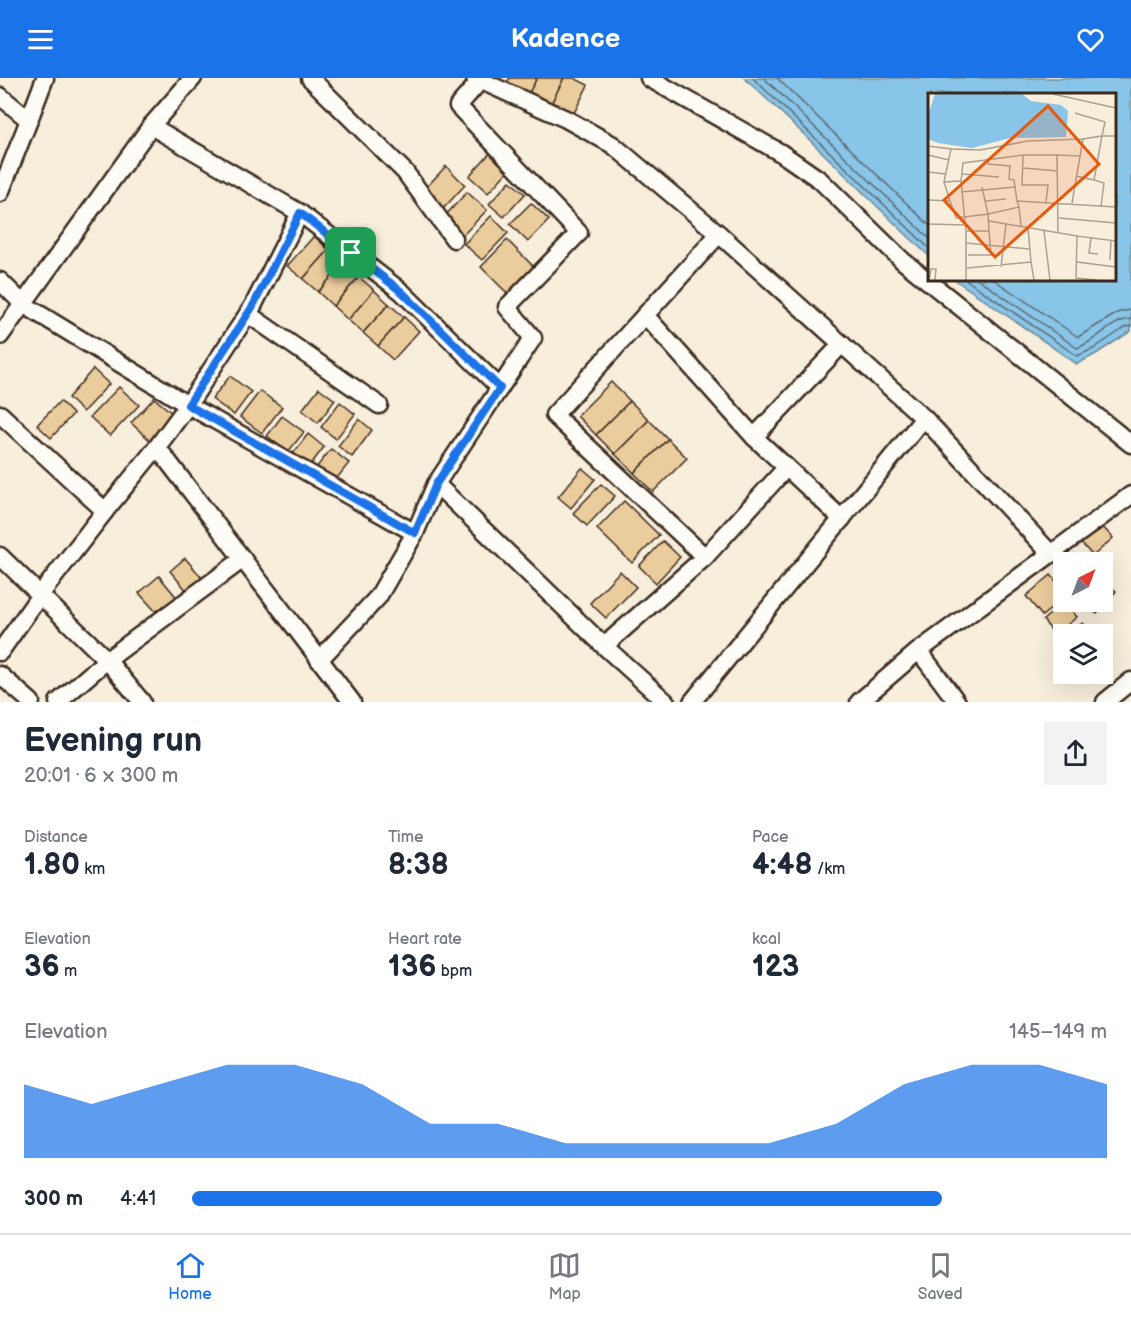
<!DOCTYPE html>
<html lang="en">
<head>
<meta charset="utf-8">
<style>
  :root { --surface:#fff; --page:#f2f2f3; --text:#1f2937; --muted:#747a83; --line:#e0e1e3; --accent:#1a73e8 }
  body { margin:0; font-family:"Balsamiq Sans",sans-serif; background:var(--page); color:var(--text); height:100vh; display:flex; flex-direction:column; font-size:22px; white-space:nowrap }
  * { box-sizing:border-box; margin:0 }
  p { font-size:20px; color:var(--muted) }
  .icon { flex:none; width:33px; height:33px; fill:none; stroke:currentColor; stroke-width:2; stroke-linecap:round; stroke-linejoin:round }
  .map { position:relative; height:624px; overflow:hidden }
  .panel { display:flex; flex-direction:column; background:var(--surface); flex:1 }
  .panel>* { flex:none }
  .needle { width:39px; rotate:42deg }
  .tools { position:absolute; left:1053px; top:474px; display:grid; gap:12px }
  .tools a { display:grid; place-items:center; width:60px; height:60px; border-radius:0px; background:var(--surface); box-shadow:0 6px 24px #0002; font-size:30px }
  .pin { position:absolute; display:grid; place-items:center; width:51px; height:51px; color:#fff; margin:-26px; border-radius:12px; box-shadow:0 3px 9px #0006 }
  .round { display:grid; place-items:center; flex:none; width:63px; height:63px; border-radius:0px; background:var(--page) }
  .overview { display:flex; align-items:center; justify-content:space-between; height:102px; padding:0 24px }
  h1 { font-size:33px; font-weight:700; line-height:45px }
  .metrics { display:grid; grid-template-columns:repeat(3,1fr); gap:9px; height:102px; padding:6px 24px }
  .metrics div { display:grid; align-content:center }
  .metrics b { font-size:30px; font-weight:700 }
  .metrics small { font-size:16px; font-weight:400 }
  .metrics p { font-size:16px }
  .chart { height:168px; padding:12px 24px }
  .chart p { display:flex; justify-content:space-between }
  .chart svg { width:100%; height:108px; margin-top:6px; fill:var(--accent); opacity:.7 }
  ul { padding:0 24px; list-style:none; font-size:20px }
  li { display:grid; grid-template-columns:96px 72px 1fr; align-items:center; height:45px }
  li i { height:15px; border-radius:8px; background:var(--accent) }
  header { display:flex; justify-content:space-between; align-items:center; height:78px; padding:0 24px; background:var(--accent); color:#fff; font-size:27px; font-weight:700 }
  .tabs { display:flex; justify-content:space-around; align-items:center; height:84px; border-top:2px solid var(--line); background:var(--surface); font-size:16px; color:var(--muted) }
  .tabs a { display:grid; justify-items:center; gap:3px }
  .tabs .active { color:var(--accent) }
  .map>svg:first-child { display:block }
</style>
</head>
<body>
<header><svg class="icon" aria-label="menu" viewBox="0 0 24 24"><path d="M4 6h16M4 12h16M4 18h16"/></svg>Kadence<svg class="icon" aria-label="heart" viewBox="0 0 24 24"><path d="M12 20l-8-8c-3-5 5-10 8-4 3-6 11-1 8 4z"/></svg></header>
<div class="map">
<svg width="1131" height="624" viewBox="0 0 1131 624">
  <rect width="100%" height="100%" fill="#f8eedc"/>
  <filter id="ink" filterUnits="userSpaceOnUse"><feTurbulence type="fractalNoise" baseFrequency=".0167" numOctaves="2"/><feDisplacementMap in="SourceGraphic" scale="12" xChannelSelector="R" yChannelSelector="G"/><feConvolveMatrix kernelMatrix="1 2 1 2 8 2 1 2 1" color-interpolation-filters="sRGB"/></filter>
  <g filter="url(#ink)">
    <path fill="#89c5e8" stroke="#6a8797" stroke-width="1.5" d="M744,0H1131V253L1096,276L1077,286L954,201H1114V16H930V179C867,120 808,58 744,0Z"/>
    <g fill="none" stroke-linecap="round" stroke-linejoin="round">
      <g stroke="#5a686f" stroke-width="1.5">
        <polyline points="753,0 930,171"/>
        <polyline points="764,0 930,161"/>
        <polyline points="777,0 930,148"/>
        <polyline points="965,201 1077,278 1093,271 1126,249 1131,248"/>
        <path d="M978,201L1077,270C1096,264 1111,242 1131,241"/>
        <polyline points="993,201 1078,259 1119,234 1131,232"/>
      </g>
    </g>
    <g fill="#ebcc9d" stroke="#3b2a1e" stroke-width="1.5">
      <polygon points="510,0 537,0 529,15 507,4"/>
      <polygon points="537,0 564,0 551,26 529,15"/>
      <polygon points="564,0 574,0 588,7 573,37 551,26"/>
      <polygon points="490,75 509,92 488,115 469,98"/>
      <polygon points="446,88 465,107 442,132 422,114"/>
      <polygon points="510,103 525,116 504,139 489,126"/>
      <polygon points="467,114 487,132 462,158 443,140"/>
      <polygon points="531,125 549,142 528,164 510,146"/>
      <polygon points="491,138 508,155 482,182 464,166"/>
      <polygon points="314,158 329,172 303,201 287,188"/>
      <polygon points="507,162 535,190 509,217 481,189"/>
      <polygon points="329,172 344,185 318,214 303,201"/>
      <polygon points="344,185 359,199 333,228 318,214"/>
      <polygon points="359,199 374,212 348,242 333,228"/>
      <polygon points="374,212 389,226 363,255 348,242"/>
      <polygon points="389,226 404,239 378,268 363,255"/>
      <polygon points="404,239 419,253 393,282 378,268"/>
      <polygon points="93,291 109,306 83,334 68,320"/>
      <polygon points="230,298 251,314 234,337 212,321"/>
      <polygon points="611,304 630,323 596,357 577,338"/>
      <polygon points="119,309 139,327 110,358 90,339"/>
      <polygon points="319,310 335,322 318,345 302,332"/>
      <polygon points="260,313 282,329 262,355 240,339"/>
      <polygon points="154,320 177,339 153,365 131,345"/>
      <polygon points="60,323 73,336 51,360 37,347"/>
      <polygon points="630,323 649,342 615,376 596,357"/>
      <polygon points="340,324 355,336 336,361 321,349"/>
      <polygon points="282,338 304,354 288,374 267,358"/>
      <polygon points="359,341 372,352 352,379 338,368"/>
      <polygon points="649,342 668,361 634,395 615,376"/>
      <polygon points="308,356 324,369 308,390 292,377"/>
      <polygon points="668,361 687,380 653,414 634,395"/>
      <polygon points="331,371 349,385 334,404 316,390"/>
      <polygon points="582,390 595,401 571,430 558,419"/>
      <polygon points="601,406 615,418 587,448 573,435"/>
      <polygon points="624,423 659,457 632,485 597,451"/>
      <polygon points="1101,447 1113,460 1093,478 1081,465"/>
      <polygon points="663,463 680,479 656,505 639,488"/>
      <polygon points="1074,476 1082,484 1065,484"/>
      <polygon points="185,480 203,501 188,514 170,493"/>
      <polygon points="620,493 636,509 606,540 590,525"/>
      <polygon points="1051,497 1064,513 1064,520 1042,538 1026,518"/>
      <polygon points="159,498 178,521 159,537 139,515"/>
      <polygon points="1102,501 1116,513 1097,536 1082,524 1102,524"/>
      <polygon points="1065,524 1077,539 1055,557 1043,542"/>
      <polygon points="1083,545 1091,556 1066,556"/>
      <polygon points="1064,558 1064,580 1053,565"/>
    </g>
    <g fill="none" stroke-linecap="round" stroke-linejoin="round">
      <g stroke="#3b2a1e" stroke-width="21">
        <g id="street">
          <polyline points="310,0 405,94 454,161"/>
          <polyline points="475,0 566,41 613,67 719,156"/>
          <polyline points="649,0 781,75 820,102 903,183 1131,366"/>
          <polyline points="0,18 29,42 45,0"/>
          <polyline points="151,48 300,135 402,214 500,310"/>
          <polyline points="0,115 29,42"/>
          <polyline points="0,203 23,226 188,327 253,228 300,135"/>
          <polyline points="248,236 379,327"/>
          <polyline points="645,237 754,359 842,441"/>
          <polyline points="0,258 151,48 193,0"/>
          <polyline points="0,336 105,433 157,369 188,327 415,455 436,406 604,568 666,624"/>
          <polyline points="924,340 1051,476"/>
          <polyline points="754,359 842,266"/>
          <polyline points="157,369 352,624"/>
          <polyline points="436,406 533,260 507,229 579,155 458,28 480,3"/>
          <polyline points="0,478 107,582 142,624"/>
          <polyline points="705,479 786,390"/>
          <polyline points="604,568 705,479 554,337 719,156 924,340 692,624"/>
          <polyline points="919,573 957,624"/>
          <polyline points="0,574 40,517 105,433"/>
          <polyline points="319,582 378,519 415,455"/>
          <polyline points="0,597 31,624"/>
          <polyline points="58,624 107,582 243,481"/>
          <polyline points="859,624 916,575 1131,417"/>
          <polyline points="1105,624 1131,603"/>
        </g>
      </g>
      <use href="#street" stroke="#fdfcf7" stroke-width="16"/>
    </g>
  </g>
  <g fill="none" stroke-linecap="round" stroke-linejoin="round" filter="url(#ink)">
    <g stroke="#fff" stroke-width="12">
      <polygon id="route" points="300,135 402,214 500,310 436,406 415,455 188,327 253,228"/>
    </g>
    <use href="#route" stroke="#1a73e8" stroke-width="8"/>
  </g>
  <g transform="translate(928 15)">
    <rect width="188" height="188" fill="#f8eedc"/>
    <path d="M7,1H94L103,8L133,12L140,18L138,44L82,45L44,55L10,50L0,46V22Z" fill="#89c5e8"/>
    <path fill="none" stroke="#aca090" stroke-width="1.5" d="M125,1L188,15M147,20L177,29L174,43H188M0,53L23,56L16,89M23,56L52,57L100,48L155,46M0,62L21,67M129,62L151,63M60,67V71L82,73L81,86L86,87L89,108M95,75L130,78M0,79L18,81M34,81L71,84M148,83L166,87M33,88L35,70L95,62M33,99L87,94M0,107L22,108L16,89L33,88L38,138M22,108L28,125L60,121L54,94M58,108L78,106M118,109L120,92H94L95,62H129L130,140M144,110L155,46L174,43L166,87L176,90L173,113M91,114L93,133M131,125L188,130M61,128L149,143M0,131L37,132M100,135L103,169M61,138L63,162M116,138L122,187M163,145L161,160L170,161M38,150L101,156M40,162H72M182,167L183,148M149,169L188,174M73,174L78,131M39,175L103,169L106,187M1,187L3,176H8L7,187M38,187V138H61L60,121L91,114L89,108L188,114M169,187L148,185L149,143L188,148"/>
    <path fill="#e8590c" fill-opacity="0.15" stroke="#e8590c" stroke-width="3" d="M120,13L171,71L67,164L16,107Z"/>
    <rect width="188" height="188" fill="none" stroke="#3b2a1e" stroke-width="3"/>
  </g>
</svg>
<div class="tools">
<a><svg class="needle" viewBox="-14 -14 28 28"><path d="M0-13l5 13h-10z" fill="#e53935"/><path d="M0 13l5-13h-10z" fill="#747a83"/></svg></a>
<a><svg class="icon" aria-label="layers" viewBox="0 0 24 24"><path d="M12 4l9 5-9 5-9-5zM3 14l9 5 9-5"/></svg></a>
</div>
<div class="pin" style="left:351px;top:175px;background:#1e9e55"><svg class="icon" aria-label="arrive" viewBox="0 0 24 24"><path d="M6 21V4h12l-3 4 3 4H6"/></svg></div>
</div>
<section class="panel">
<div class="overview"><div><h1>Evening run</h1><p>20:01 · 6 × 300 m</p></div><a class="round"><svg class="icon" aria-label="share" viewBox="0 0 24 24"><path d="M12 15V3M7 8l5-5 5 5M5 13v7h14v-7"/></svg></a></div>
<div class="metrics">
<div><p>Distance</p><b>1.80<small> km</small></b></div>
<div><p>Time</p><b>8:38</b></div>
<div><p>Pace</p><b>4:48<small> /km</small></b></div>
</div>
<div class="metrics">
<div><p>Elevation</p><b>36<small> m</small></b></div>
<div><p>Heart rate</p><b>136<small> bpm</small></b></div>
<div><p>kcal</p><b>123</b></div>
</div>
<div class="chart"><p><span>Elevation</span>145–149 m</p>
<svg viewBox="0 0 160 44" preserveAspectRatio="none"><path d="M0 44V14L10 22L20 14L30 6L40 6L50 14L60 30L70 30L80 38L90 38L100 38L110 38L120 30L130 14L140 6L150 6L160 14V44z"/></svg>
</div>
<ul>
<li><b>300 m</b>4:41<i style="width:82%"></i></li>
</ul>
</section>
<nav class="tabs">
<a class="active"><svg class="icon" aria-label="home" viewBox="0 0 24 24"><path d="M3 11l9-7 9 7M6 9v11h12V9"/></svg>Home</a>
<a><svg class="icon" aria-label="map" viewBox="0 0 24 24"><path d="M3 6l6-2 6 2 6-2v14l-6 2-6-2-6 2zM9 4v14M15 6v14"/></svg>Map</a>
<a><svg class="icon" aria-label="saved" viewBox="0 0 24 24"><path d="M7 4h10v16l-5-4-5 4z"/></svg>Saved</a>
</nav>
</body>
</html>
